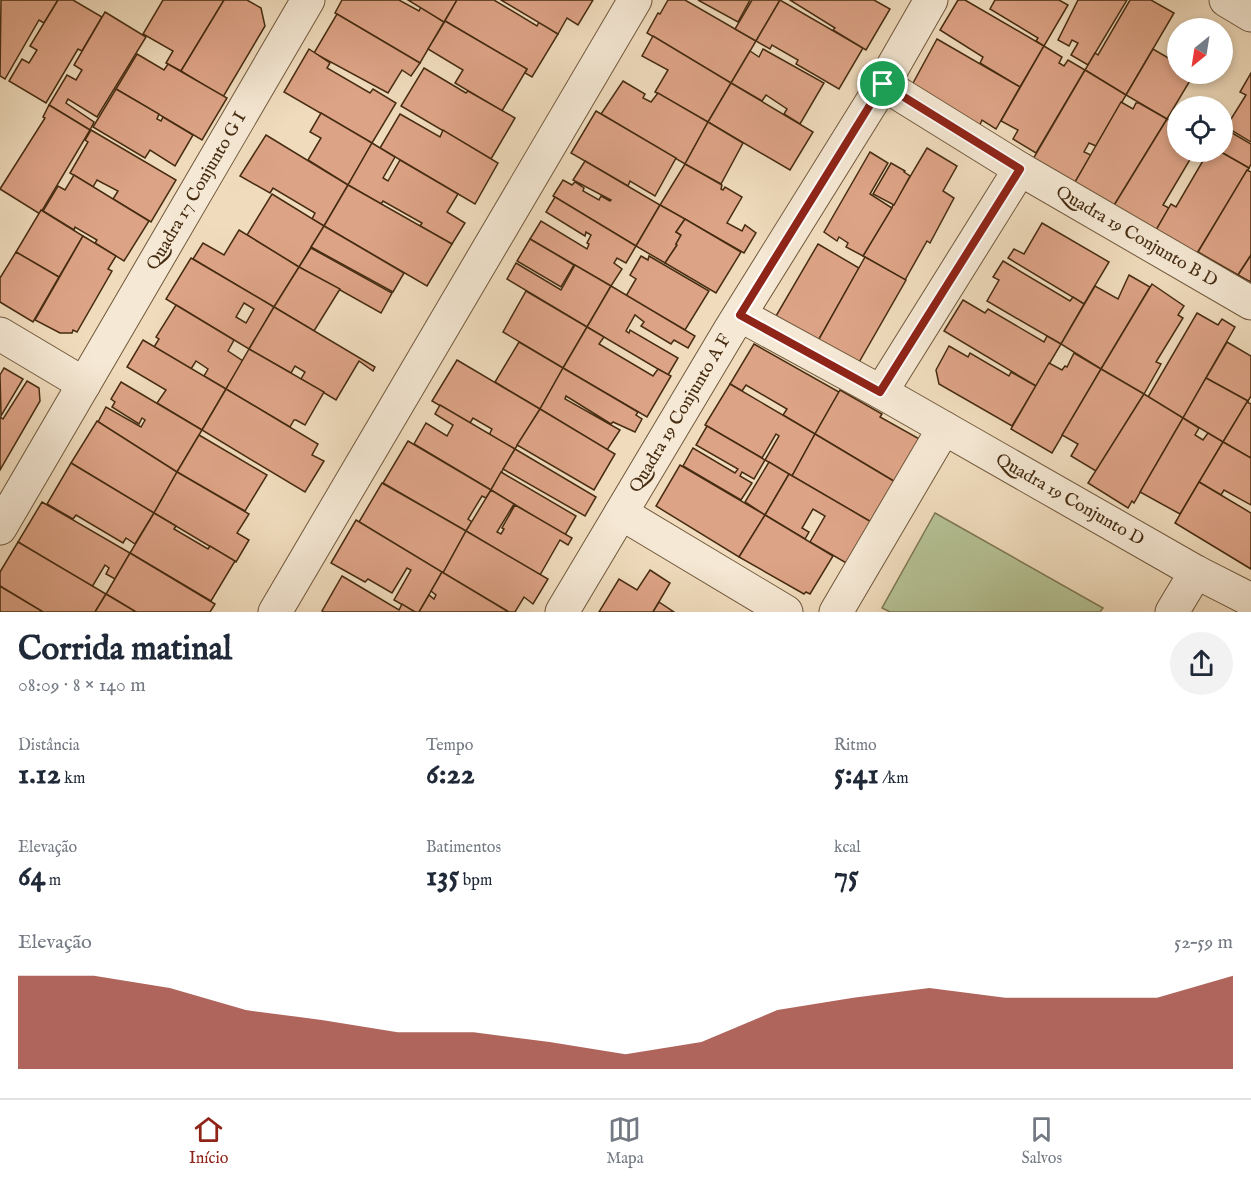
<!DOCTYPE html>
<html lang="pt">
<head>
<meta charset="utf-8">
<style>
  :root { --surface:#fff; --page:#f2f2f3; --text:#1f2937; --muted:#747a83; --line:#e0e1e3; --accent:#8f2418 }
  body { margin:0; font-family:"IM FELL English",serif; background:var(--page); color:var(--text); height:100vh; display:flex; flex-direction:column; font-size:22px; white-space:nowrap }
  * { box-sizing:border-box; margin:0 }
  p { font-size:20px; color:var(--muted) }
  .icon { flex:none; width:33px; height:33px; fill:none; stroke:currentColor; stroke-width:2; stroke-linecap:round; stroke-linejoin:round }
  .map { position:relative; height:612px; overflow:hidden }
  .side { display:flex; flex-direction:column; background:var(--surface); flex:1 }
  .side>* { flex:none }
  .needle { width:39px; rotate:210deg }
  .fabs { position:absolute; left:1167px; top:18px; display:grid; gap:12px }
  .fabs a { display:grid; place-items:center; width:66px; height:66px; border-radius:50%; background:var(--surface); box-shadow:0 3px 9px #0003; font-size:30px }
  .pin { position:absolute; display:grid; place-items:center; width:51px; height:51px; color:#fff; margin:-26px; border:3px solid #fff; border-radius:50%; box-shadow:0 2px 6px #0007 }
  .round { display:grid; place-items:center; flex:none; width:63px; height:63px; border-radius:32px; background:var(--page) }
  .head { display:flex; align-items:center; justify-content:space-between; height:102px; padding:0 18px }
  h1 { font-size:33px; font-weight:700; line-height:45px }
  .figures { display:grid; grid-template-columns:repeat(3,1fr); gap:9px; height:102px; padding:6px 18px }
  .figures div { display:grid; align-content:center }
  .figures b { font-size:30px; font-weight:700 }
  .figures small { font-size:16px; font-weight:400 }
  .figures p { font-size:16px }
  .chart { height:168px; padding:12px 18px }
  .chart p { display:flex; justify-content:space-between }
  .chart svg { width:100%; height:108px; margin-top:6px; fill:var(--accent); opacity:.7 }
  .menu { display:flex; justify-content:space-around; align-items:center; height:84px; border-top:2px solid var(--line); background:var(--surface); font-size:16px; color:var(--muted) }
  .menu a { display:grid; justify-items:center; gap:3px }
  .menu .on { color:var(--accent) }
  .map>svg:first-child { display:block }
</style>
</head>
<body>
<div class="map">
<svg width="1251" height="612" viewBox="0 0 1251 612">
  <rect width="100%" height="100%" fill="#f0dcbd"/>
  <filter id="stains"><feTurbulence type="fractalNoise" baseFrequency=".00333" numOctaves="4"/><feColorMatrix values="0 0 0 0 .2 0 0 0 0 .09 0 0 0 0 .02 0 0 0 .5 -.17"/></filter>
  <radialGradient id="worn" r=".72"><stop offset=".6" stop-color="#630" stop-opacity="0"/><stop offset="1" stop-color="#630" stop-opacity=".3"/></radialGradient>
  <polygon fill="#b5c295" stroke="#7e7753" stroke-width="1.5" points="935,513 1103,608 1100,612 890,612 882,608"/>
  <g fill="#dda386" stroke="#462c11" stroke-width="1.5" fill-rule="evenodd">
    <polygon points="1,0 58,0 44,23 39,20 5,79 0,76"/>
    <polygon points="58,0 73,0 102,17 82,51 78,49 46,103 9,81 22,59 29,63 37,50 30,46"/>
    <polygon points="163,0 224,0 181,71 166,63 173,51 143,34"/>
    <polygon points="224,0 247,0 261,8 265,26 223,97 181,71"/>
    <polygon points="342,0 399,0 419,11 421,7 444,22 420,63 335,13"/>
    <polygon points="408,0 457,0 444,22"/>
    <polygon points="457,0 494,0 537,26 539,22 558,34 532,77 525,73 527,69 445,21"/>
    <polygon points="501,0 593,0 578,25 567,18 558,34"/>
    <polygon points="668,0 685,0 756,41 731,83 647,33 658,13 660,14"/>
    <polygon points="698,0 750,0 738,22"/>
    <polygon points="752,0 780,0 756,41 735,29"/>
    <polygon points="780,0 863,48 839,89 796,64 798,60 772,45 770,49 756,41"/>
    <polygon points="790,0 874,0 890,9 866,50 833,30 835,28"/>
    <polygon points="958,0 965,0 1044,46 1020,87 980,63 983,57 940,30"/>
    <polygon points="995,0 1059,0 1068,5 1044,46 1036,41 1038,38 990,9"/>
    <polygon points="1078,0 1127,0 1088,65 1071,55 1078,43 1072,40 1069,46 1058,40"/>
    <polygon points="1130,0 1151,0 1174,13 1126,95 1085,70 1095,53 1098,55"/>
    <polygon points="105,12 146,37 97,117 68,99 66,103 94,122 90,130 49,105 67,75 76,80 82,70 74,65"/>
    <polygon points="337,14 420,63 411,76 402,70 388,93 314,53"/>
    <polygon points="445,21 527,69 502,111 455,83 463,70 428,49"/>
    <polygon points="653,36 731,83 708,122 655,92 668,70 642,56"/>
    <polygon points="937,39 1020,87 996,129 982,120 979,127 912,85"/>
    <polygon points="1044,46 1062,57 1059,63 1064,66 1068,60 1085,70 1036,153 1013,139 1018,130 1001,121"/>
    <polygon points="1178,47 1178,74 1194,74 1167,119 1126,95 1153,49 1170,59"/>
    <polygon points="309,49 330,63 327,68 370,93 373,89 396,103 372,143 284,92"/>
    <polygon points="763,49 824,83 800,124 784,114 787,109 766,95 762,101 731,83 750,51 759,57"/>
    <polygon points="137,54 164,70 168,64 227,98 202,140 116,89"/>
    <polygon points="424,68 466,93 468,91 515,118 491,159 401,106"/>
    <polygon points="1085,70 1126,95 1096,146 1089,143 1084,152 1091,155 1074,184 1033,159"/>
    <polygon points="1251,73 1251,142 1226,127 1246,95 1240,92"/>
    <polygon points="623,81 645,94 643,98 651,102 658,93 708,122 685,164 601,114"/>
    <polygon points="731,83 813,132 790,170 708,122"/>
    <polygon points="116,89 159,114 157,119 161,121 163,117 193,135 175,166 150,150 145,158 93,127"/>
    <polygon points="1121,102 1133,109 1136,103 1139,103 1167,119 1113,207 1074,184"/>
    <polygon points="49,105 90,130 40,214 0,189 45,118 43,117"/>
    <polygon points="596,111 676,158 655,196 630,181 628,186 571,153"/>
    <polygon points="321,113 372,143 348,185 308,160 321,138 310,132"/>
    <polygon points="400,114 440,137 443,130 498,163 475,204 380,148"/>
    <polygon points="1167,119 1178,125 1178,152 1202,152 1197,159 1192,156 1163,205 1169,208 1155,232 1113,207"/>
    <polygon points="708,122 743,143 721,184 685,164"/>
    <polygon points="1222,127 1251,144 1251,164 1249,168 1221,152"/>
    <polygon points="91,130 176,180 151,222 113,199 118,191 97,180 93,187 70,173 88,142 85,140"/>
    <polygon points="266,135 348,185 324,226 312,219 315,213 273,188 270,193 240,176"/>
    <polygon points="372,143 395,157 383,178 388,181 400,160 458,194 447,212 465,223 452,244 420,226 422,223 383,201 381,204 348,185"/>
    <polygon points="927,148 957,166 943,191 954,198 930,243 927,241 905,280 863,256"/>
    <polygon points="870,152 888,163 870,194 892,208 863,256 846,247 848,243 839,237 837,241 824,232"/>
    <polygon points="1208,152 1221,152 1249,168 1196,255 1155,232 1171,204 1176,207"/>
    <polygon points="585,161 660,205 636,246 553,196 563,180 572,185 575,182 584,188 583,191 599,200 601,196 610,201 611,200 573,180"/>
    <polygon points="891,163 905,171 904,172 910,176 894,205 873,194"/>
    <polygon points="685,164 722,185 721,189 723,190 725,187 742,197 727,223 742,231 745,225 756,233 744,253 660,205"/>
    <polygon points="1247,170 1251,172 1251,255 1238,275 1198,252"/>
    <polygon points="74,175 149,221 124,261 95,243 97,240 75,227 74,230 43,211 58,186 65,190"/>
    <polygon points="348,185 452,244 427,286 324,226"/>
    <polygon points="272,194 324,226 299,267 247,235"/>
    <polygon points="555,197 636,246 626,263 617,258 614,263 622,269 611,286 530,239 541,221 587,249 589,244 587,243 591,235 586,232 585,236 546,212"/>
    <polygon points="660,205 685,219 676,232 681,235 676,244 677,245 665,263 636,246"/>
    <polygon points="41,210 83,236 59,277 16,252"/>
    <polygon points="685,219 741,252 716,293 665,263 677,245 676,244 681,235 676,232"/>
    <polygon points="1042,223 1109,262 1084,304 1008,258 1014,249 1024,254"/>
    <polygon points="324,226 404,273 393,292 311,247"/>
    <polygon points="239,230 299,267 274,307 193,259 203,243 224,255"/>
    <polygon points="83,236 116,256 108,269 112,271 77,332 73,330 72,333 60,333 35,320"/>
    <polygon points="530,239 574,265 561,287 517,261"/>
    <polygon points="818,244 859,268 811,353 769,328"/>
    <polygon points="311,248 392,293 381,313 299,267"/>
    <polygon points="16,252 59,277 33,322 0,302 0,278"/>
    <polygon points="1251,255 1251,282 1238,275"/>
    <polygon points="641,256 648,260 649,256 709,291 685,330 626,296 636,279 630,275"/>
    <polygon points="865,257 906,280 858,364 818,341"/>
    <path d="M191,258L274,307L249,349L166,299ZM244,303L254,309L246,323L236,317Z"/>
    <polygon points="1003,261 1070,301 1073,297 1084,304 1061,344 987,301 999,280 993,277"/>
    <polygon points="516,263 561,290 575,265 611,286 587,327 507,279"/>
    <polygon points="299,267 340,289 314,331 274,307"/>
    <polygon points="1129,275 1150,287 1101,369 1061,344 1095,286 1118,299"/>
    <polygon points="1152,284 1184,306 1178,315 1183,318 1156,362 1161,364 1144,394 1101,369"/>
    <polygon points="611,286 695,336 688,348 674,340 671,344 641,326 644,322 635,315 626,331 629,333 630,330 678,358 668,375 587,327"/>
    <polygon points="526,291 587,327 563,368 503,332"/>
    <polygon points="963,300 985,313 988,309 1044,342 1047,336 1061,344 1036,386 944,331"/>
    <polygon points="176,305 234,340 228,351 243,361 226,389 204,376 208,369 196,361 191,369 154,347 159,339 156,337"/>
    <polygon points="274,307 375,367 373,371 359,361 336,400 301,379 305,372 295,366 291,373 249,349"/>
    <polygon points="1197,313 1218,325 1222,319 1235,327 1183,418 1148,397"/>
    <polygon points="587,327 604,337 599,344 653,376 658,369 671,376 647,417 563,368"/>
    <polygon points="143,340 226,389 202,430 157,403 166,390 127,367"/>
    <polygon points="519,342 563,368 540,409 495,382"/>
    <polygon points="1227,342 1251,356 1251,396 1248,401 1206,378"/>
    <polygon points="754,344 839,392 815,434 783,415 787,409 746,385 742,391 730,384"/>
    <polygon points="949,346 968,357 970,353 1009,376 1011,372 1036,386 1012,426 939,384 936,370"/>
    <polygon points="249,349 324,392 305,425 296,420 294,420 290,427 226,389"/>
    <polygon points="1074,353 1101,369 1052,453 1011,429 1049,363 1062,370 1065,366 1067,367"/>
    <polygon points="457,360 540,409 515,449 489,435 492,429 473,418 470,423 432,401"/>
    <polygon points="4,368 23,379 1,416 0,375"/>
    <polygon points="563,368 638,412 636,415 642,419 635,432 613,422 611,424 566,396 565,399 620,430 607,450 540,409"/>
    <polygon points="1101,369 1144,394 1096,471 1071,456 1078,444 1062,435"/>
    <polygon points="1206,378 1248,401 1223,442 1183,418"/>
    <polygon points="27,381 39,388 40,401 0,470 0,417 3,419"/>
    <polygon points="121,382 202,430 177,472 98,422 106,407 141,427 145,420 142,418 139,424 112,407 115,402 111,399"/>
    <polygon points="730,384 815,434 792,476 765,460 779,436 776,434 762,458 705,425"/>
    <polygon points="226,389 318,444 312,455 324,461 305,492 202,430"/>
    <polygon points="840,390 882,414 880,417 923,441 897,483 815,434"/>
    <polygon points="1144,394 1183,418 1134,503 1132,501 1128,508 1088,483"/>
    <polygon points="1247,402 1251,404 1251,458 1223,442"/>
    <polygon points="440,405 515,449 491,490 414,444 426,423 447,436 453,425 435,414"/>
    <polygon points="540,409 615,454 594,490 517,445"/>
    <polygon points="1183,418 1199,428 1195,435 1203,440 1208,433 1223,442 1180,514 1140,492"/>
    <polygon points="97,421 177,472 154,513 71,463"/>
    <polygon points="707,426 765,460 754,479 742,472 740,476 752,483 741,500 683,466 693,448 735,473 738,469 696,445"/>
    <polygon points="815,434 897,483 873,523 792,476"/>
    <polygon points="199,435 267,475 245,511 177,472"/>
    <polygon points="408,441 491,490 486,498 482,496 468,519 472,522 466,531 383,483"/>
    <polygon points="1223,442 1251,458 1251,505 1224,490 1221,495 1199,482"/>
    <polygon points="515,449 596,497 585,516 503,469"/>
    <polygon points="769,462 789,474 765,515 745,502"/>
    <polygon points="71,463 154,513 135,544 126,538 123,543 76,515 73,519 47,504"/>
    <polygon points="680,465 765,515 739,557 656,506"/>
    <polygon points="177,472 249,514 237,533 249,540 236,562 154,513"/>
    <polygon points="501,472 576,516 565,535 491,490"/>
    <polygon points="789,474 873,523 848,564 810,542 825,516 813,509 802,528 809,532 805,539 765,515"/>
    <polygon points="1199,482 1251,513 1251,569 1175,523"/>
    <polygon points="382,483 466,531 443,573 359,522"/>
    <polygon points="491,490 514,504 497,532 501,534 504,529 502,528 515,505 572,538 568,545 560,540 540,575 466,531"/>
    <polygon points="42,502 130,553 115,579 106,574 109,568 105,565 92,587 18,542"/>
    <polygon points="154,513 176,526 174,529 208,549 210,546 235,561 211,601 130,553"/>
    <polygon points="765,515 833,556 810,594 806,592 804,594 739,557"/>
    <polygon points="356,520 442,572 419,612 415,612 394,600 411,570 407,568 392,593 368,579 365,582 331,563"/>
    <polygon points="466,531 548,579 533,604 524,597 515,612 509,612 443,573"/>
    <polygon points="18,542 106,594 95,612 43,612 0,586 0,572"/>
    <polygon points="130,553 215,604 210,612 136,612 106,594"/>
    <polygon points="650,570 670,583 653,612 599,612 619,579 637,590"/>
    <polygon points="442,572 507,611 506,612 419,612 429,595 434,599 436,595 431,591"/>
    <polygon points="342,576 399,610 402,604 415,612 324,612 322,611"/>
    <polygon points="0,586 1,587 43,612 0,612"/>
    <polygon points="106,594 136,612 95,612"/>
    <polygon points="659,602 674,612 653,612"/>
  </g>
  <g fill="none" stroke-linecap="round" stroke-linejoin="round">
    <g stroke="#70583c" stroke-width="35">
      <g id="minor">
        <polyline points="1226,0 1251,15"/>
        <path id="s1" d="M883,84L1020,169L1251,303"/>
        <path id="s2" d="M740,315L881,392L1196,572L1251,600"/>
        <polyline points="0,334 84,384"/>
        <polyline points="881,392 1020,169"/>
        <polyline points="621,513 786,612"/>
        <path id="s3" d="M0,528L308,0"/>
        <polyline points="275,612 635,0"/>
        <path id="s4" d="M562,612L730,330L883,84L931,0"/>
        <polyline points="836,612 944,428"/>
        <polyline points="1172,612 1196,572"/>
      </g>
    </g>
    <use href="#minor" stroke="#f5e8d4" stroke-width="33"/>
  </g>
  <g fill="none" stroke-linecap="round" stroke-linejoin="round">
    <g stroke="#fff" stroke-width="12">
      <polygon id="route" points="883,84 1020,169 880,392 740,315"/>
    </g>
    <use href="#route" stroke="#8f2418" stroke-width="8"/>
  </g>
  <g text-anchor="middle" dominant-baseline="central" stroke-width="6" stroke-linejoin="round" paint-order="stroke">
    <g font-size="18" fill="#462c11" stroke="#f5e8d4">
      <text stroke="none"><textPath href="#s3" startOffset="390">Quadra 17 Conjunto G I</textPath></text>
      <text stroke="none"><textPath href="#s1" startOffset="296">Quadra 19 Conjunto B D</textPath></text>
      <text stroke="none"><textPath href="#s4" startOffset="231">Quadra 19 Conjunto A F</textPath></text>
      <text stroke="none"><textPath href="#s2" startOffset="378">Quadra 19 Conjunto D</textPath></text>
    </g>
  </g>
  <rect width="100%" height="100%" filter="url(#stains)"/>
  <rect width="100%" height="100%" fill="url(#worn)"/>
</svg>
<div class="fabs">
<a><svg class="needle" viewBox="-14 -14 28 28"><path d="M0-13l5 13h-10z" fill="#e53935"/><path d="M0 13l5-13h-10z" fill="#747a83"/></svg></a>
<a><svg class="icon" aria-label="locate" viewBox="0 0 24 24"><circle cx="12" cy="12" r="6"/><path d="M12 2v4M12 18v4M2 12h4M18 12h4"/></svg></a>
</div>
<div class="pin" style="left:883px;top:84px;background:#1e9e55"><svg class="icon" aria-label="arrive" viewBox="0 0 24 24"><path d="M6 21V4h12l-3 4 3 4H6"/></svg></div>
</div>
<section class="side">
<div class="head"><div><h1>Corrida matinal</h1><p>08:09 · 8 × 140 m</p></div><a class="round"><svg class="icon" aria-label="share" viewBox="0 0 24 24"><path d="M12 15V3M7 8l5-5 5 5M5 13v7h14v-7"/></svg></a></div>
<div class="figures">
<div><p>Distância</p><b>1.12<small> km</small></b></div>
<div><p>Tempo</p><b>6:22</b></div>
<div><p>Ritmo</p><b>5:41<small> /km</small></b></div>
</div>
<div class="figures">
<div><p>Elevação</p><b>64<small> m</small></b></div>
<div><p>Batimentos</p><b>135<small> bpm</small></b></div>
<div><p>kcal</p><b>75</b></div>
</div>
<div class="chart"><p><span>Elevação</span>52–59 m</p>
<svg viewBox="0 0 160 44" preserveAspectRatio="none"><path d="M0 44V6L10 6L20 11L30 20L40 24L50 29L60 29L70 33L80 38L90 33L100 20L110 15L120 11L130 15L140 15L150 15L160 6V44z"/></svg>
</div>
</section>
<nav class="menu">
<a class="on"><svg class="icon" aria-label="home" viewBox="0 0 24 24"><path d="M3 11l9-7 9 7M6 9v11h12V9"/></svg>Início</a>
<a><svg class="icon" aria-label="map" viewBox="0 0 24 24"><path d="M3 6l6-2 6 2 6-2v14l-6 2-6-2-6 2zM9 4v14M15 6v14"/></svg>Mapa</a>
<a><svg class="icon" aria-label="saved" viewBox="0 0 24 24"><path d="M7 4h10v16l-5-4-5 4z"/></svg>Salvos</a>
</nav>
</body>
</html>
